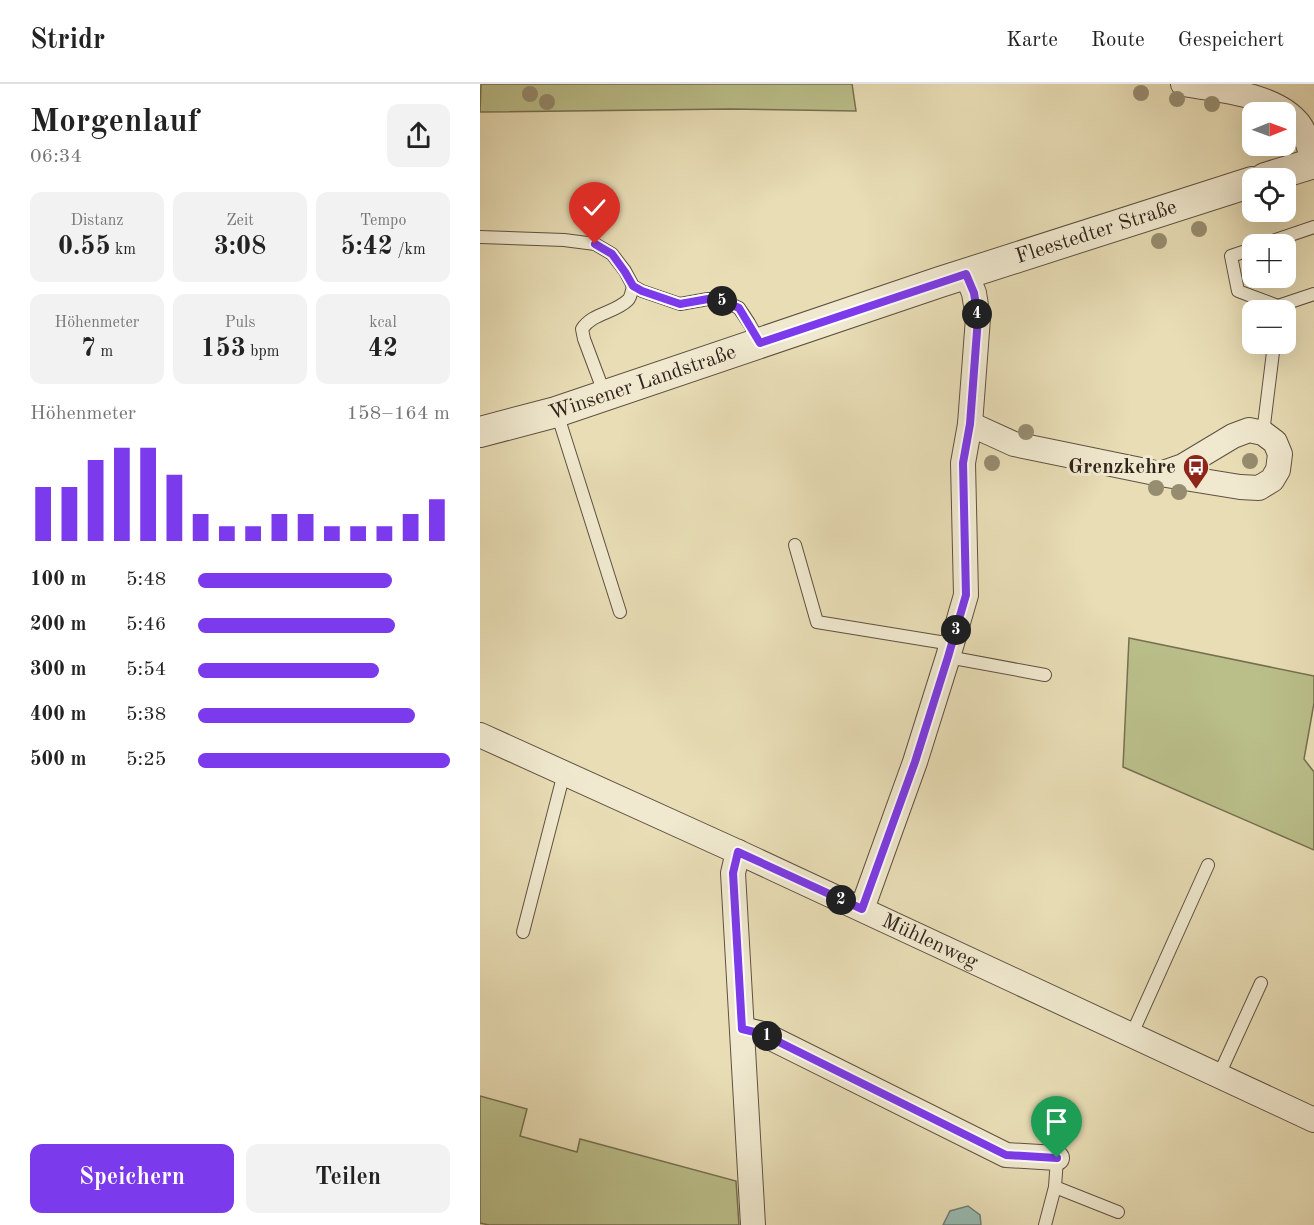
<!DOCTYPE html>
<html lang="de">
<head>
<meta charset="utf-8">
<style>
  :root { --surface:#fff; --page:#f2f2f2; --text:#222; --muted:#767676; --line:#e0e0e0; --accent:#7c3aed }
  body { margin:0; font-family:"Old Standard TT",serif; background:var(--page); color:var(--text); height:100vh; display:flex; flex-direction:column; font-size:22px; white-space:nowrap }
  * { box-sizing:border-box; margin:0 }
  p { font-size:20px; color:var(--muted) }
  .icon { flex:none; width:33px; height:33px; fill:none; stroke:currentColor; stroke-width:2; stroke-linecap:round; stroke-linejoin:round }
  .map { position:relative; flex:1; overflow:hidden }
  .side { display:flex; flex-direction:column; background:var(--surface); width:480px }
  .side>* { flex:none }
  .needle { width:39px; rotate:89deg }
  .controls { position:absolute; left:762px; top:18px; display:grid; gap:12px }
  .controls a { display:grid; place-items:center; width:54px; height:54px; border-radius:12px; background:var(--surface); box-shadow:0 6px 24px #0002; font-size:30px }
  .pin { position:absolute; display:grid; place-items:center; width:51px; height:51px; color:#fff; margin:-62px -26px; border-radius:50% 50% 50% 0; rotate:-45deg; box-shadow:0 0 6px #0007 }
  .pin .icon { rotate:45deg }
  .km { position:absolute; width:30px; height:30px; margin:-15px; border-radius:50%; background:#222; color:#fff; font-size:16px; line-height:30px; text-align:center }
  .round { display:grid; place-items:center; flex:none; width:63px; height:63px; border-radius:12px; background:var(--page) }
  .overview { display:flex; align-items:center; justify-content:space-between; height:102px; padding:0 30px }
  h1 { font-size:33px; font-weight:600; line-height:45px }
  .figures { display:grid; grid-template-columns:repeat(3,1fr); gap:9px; height:102px; padding:6px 30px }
  .figures div { display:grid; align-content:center; border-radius:12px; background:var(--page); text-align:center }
  .figures b { font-size:26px; font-weight:600 }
  .figures small { font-size:16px; font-weight:400 }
  .figures p { font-size:16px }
  .chart { height:168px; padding:12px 30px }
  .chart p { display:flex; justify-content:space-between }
  .chart svg { width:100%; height:108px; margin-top:6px; stroke:var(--accent); stroke-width:6 }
  .button { display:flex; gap:12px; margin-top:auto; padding:12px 30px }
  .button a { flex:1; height:69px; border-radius:12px; background:var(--accent); color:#fff; font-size:24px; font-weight:600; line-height:69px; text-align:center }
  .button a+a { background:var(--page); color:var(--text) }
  ul { padding:0 30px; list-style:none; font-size:20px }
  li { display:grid; grid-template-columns:96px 72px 1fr; align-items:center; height:45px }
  li i { height:15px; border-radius:8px; background:var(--accent) }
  header { display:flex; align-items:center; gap:36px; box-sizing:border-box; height:84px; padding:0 30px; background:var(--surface); border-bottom:2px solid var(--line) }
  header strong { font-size:28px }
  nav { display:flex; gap:33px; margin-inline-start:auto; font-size:21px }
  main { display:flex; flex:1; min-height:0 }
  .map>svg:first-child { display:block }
</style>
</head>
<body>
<header>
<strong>Stridr</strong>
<nav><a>Karte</a><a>Route</a><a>Gespeichert</a></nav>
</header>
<main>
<section class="side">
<div class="overview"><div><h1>Morgenlauf</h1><p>06:34</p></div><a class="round"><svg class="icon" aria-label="share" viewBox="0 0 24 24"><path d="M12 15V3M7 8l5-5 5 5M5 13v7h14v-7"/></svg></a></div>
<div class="figures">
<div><p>Distanz</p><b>0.55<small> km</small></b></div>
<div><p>Zeit</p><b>3:08</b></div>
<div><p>Tempo</p><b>5:42<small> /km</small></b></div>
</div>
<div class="figures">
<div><p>Höhenmeter</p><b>7<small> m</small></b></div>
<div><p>Puls</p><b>153<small> bpm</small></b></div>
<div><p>kcal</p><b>42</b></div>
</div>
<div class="chart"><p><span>Höhenmeter</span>158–164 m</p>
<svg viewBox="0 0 160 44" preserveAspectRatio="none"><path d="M5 44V22M15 44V22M25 44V11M35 44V6M45 44V6M55 44V17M65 44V33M75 44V38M85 44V38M95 44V33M105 44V33M115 44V38M125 44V38M135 44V38M145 44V33M155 44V27"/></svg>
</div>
<ul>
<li><b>100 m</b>5:48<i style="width:77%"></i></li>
<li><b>200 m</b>5:46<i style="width:78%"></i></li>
<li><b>300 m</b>5:54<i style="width:72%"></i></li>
<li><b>400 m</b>5:38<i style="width:86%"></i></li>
<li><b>500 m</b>5:25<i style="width:100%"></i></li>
</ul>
<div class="button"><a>Speichern</a><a>Teilen</a></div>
</section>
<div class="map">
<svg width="834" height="1141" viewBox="0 0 834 1141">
  <rect width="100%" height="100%" fill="#e8ddb5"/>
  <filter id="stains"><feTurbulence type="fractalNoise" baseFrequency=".00333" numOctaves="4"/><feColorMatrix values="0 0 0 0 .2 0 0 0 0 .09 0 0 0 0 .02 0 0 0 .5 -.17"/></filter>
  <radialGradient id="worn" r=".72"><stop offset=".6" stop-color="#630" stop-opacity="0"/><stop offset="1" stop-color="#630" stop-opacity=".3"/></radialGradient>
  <g fill="#babf8a" stroke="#767052" stroke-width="1.5">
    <polygon points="1,0 372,0 376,27 250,25 0,28"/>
    <polygon points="649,554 834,592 834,619 824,675 834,688 834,766 643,683"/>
    <polygon points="0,1012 47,1025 40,1052 97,1068 100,1055 256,1097 259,1141 9,1141 0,1139"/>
  </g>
  <polygon fill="#98bbb2" stroke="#6f7e76" stroke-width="1.5" points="488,1122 500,1131 501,1141 463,1141 470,1127"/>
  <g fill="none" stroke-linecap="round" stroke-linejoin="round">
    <g stroke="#5f5142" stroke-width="14">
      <g id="service">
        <polyline points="0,153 84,156 115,160 132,170 145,187 153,202 162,207 200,220 228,215 239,215 259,224 269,239 280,259"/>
        <polyline points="784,160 834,143"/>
        <polyline points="772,165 751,172 758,207 798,222 834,210"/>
        <path d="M125,311L104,255L102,245C112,229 135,229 148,216C151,213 152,206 153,202"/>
        <polyline points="77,329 140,528"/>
        <polyline points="783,349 794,260"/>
        <polyline points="315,461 337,538 472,560"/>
        <polyline points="468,573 565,591"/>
        <polyline points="43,848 84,689"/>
        <polyline points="651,952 728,781"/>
        <polyline points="738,993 781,899"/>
        <polyline points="575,1103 638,1128"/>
        <polyline points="565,1141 575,1103 577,1074"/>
      </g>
    </g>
    <g stroke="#5f5142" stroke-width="26">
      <g id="minor">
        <path d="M703,0C738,6 796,10 819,40C827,51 830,66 833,79"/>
        <polyline points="490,340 534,360 680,390 760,403 779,404 792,396 798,386 800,370 795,358 783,349 769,346 753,352 703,382 680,390"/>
        <path id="s1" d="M0,651L258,768L834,1036"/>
        <polyline points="258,768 253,789 273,1141"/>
        <polyline points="382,825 435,678 468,573 486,511 483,379 490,340 498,234 494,209 486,190"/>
        <polyline points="262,945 283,950 526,1071 577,1074"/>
      </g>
    </g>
    <g stroke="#5f5142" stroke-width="32">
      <g id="tertiary">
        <polyline points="785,94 834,79"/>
        <path id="s2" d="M0,348L76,328L460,198L772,98"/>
      </g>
    </g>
    <use href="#service" stroke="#f0e9cf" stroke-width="12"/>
    <use href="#minor" stroke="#f0e9cf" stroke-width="24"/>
    <use href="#tertiary" stroke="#f0e9cf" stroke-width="30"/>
  </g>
  <g fill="#968c70">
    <circle cx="661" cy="9" r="8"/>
    <circle cx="50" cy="10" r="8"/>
    <circle cx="697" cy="15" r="8"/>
    <circle cx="67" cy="18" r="8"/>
    <circle cx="732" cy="20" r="8"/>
    <circle cx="719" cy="145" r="8"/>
    <circle cx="679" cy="157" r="8"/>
    <circle cx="546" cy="348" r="8"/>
    <circle cx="770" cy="377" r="8"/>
    <circle cx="512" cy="379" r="8"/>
    <circle cx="676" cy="404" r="8"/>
    <circle cx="699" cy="408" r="8"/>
  </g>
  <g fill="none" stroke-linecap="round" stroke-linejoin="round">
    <g stroke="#fff" stroke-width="12">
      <polyline id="route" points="115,160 132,170 145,188 153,202 162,207 200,220 228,215 239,215 259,224 280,259 486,190 494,209 498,234 490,340 483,379 486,511 468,573 435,678 382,825 258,768 253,789 262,945 283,950 526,1071 577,1074"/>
    </g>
    <use href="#route" stroke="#7c3aed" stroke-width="8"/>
  </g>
  <defs>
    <g id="bus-pin" transform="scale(1.35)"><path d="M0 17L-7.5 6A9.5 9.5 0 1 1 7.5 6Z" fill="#8f2418" stroke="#f0e9cf"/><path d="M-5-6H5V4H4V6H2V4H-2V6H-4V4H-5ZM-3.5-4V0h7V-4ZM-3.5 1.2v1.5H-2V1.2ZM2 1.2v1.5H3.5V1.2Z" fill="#fff"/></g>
  </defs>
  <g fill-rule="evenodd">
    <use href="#bus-pin" x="716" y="383"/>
  </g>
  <g text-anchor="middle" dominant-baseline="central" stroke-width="6" stroke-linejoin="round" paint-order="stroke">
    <g font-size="21" fill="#31221b" stroke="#f0e9cf">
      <text stroke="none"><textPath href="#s2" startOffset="648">Fleestedter Straße</textPath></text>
      <text stroke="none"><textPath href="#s2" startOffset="170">Winsener Landstraße</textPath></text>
      <text stroke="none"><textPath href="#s1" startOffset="495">Mühlenweg</textPath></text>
    </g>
    <g font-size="21" font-weight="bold" fill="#31221b" stroke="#f0e9cf" text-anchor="end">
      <text x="696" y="383">Grenzkehre</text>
    </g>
  </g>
  <rect width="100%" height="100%" filter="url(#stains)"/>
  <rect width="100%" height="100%" fill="url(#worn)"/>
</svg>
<div class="controls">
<a><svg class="needle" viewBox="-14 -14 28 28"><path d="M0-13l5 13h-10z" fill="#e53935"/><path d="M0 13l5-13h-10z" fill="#767676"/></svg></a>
<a><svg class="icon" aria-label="locate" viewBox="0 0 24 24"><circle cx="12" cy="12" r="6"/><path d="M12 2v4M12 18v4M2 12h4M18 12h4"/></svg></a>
<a>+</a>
<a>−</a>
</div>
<div class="pin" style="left:577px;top:1074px;background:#1e9e55"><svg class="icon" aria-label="arrive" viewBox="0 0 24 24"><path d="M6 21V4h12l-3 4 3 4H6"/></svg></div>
<div class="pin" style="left:115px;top:160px;background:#d93025"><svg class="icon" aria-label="check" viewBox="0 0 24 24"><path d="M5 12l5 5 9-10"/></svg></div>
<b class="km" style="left:287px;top:952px">1</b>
<b class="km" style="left:361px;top:816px">2</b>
<b class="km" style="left:476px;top:546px">3</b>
<b class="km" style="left:497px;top:230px">4</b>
<b class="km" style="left:242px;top:217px">5</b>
</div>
</main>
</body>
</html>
